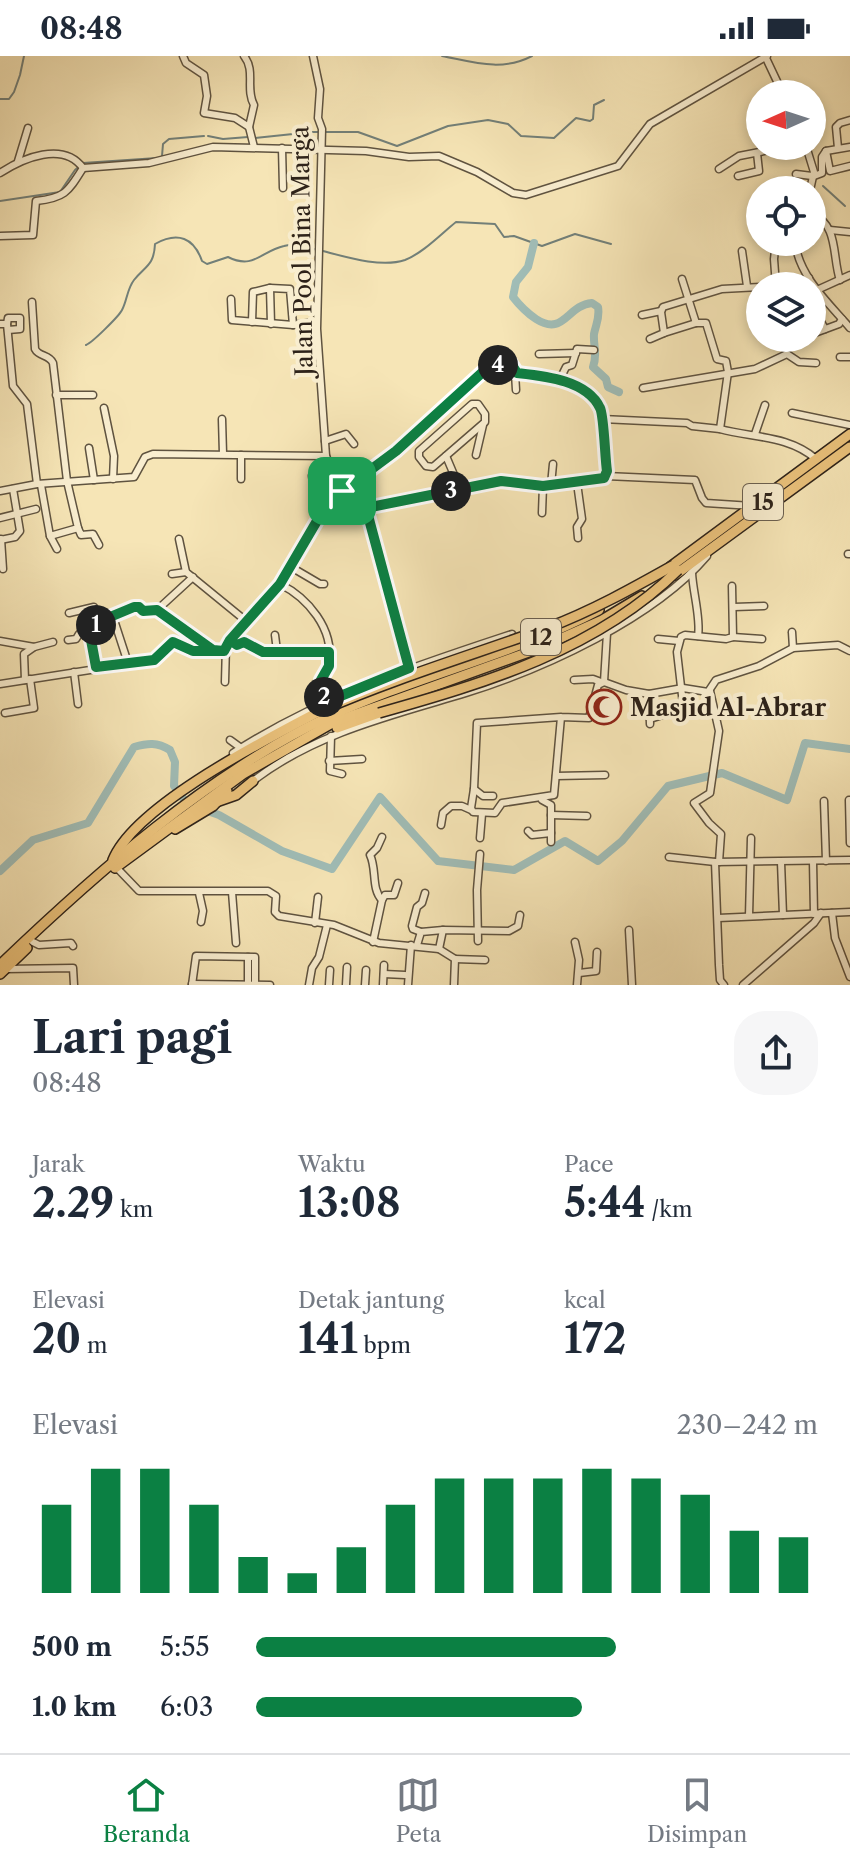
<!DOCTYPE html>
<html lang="id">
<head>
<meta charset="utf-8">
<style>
  :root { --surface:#fff; --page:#f6f6f7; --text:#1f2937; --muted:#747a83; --line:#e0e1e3; --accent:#0b8043 }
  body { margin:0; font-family:"Libre Caslon Text",serif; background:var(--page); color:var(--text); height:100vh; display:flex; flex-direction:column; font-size:30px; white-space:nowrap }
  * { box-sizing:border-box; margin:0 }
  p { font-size:26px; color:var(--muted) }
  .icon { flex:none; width:44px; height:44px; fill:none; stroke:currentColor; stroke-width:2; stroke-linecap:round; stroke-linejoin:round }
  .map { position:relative; height:929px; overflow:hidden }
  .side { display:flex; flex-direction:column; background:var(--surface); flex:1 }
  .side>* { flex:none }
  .needle { width:52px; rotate:267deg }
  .buttons { position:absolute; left:746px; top:24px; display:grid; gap:16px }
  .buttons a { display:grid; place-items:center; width:80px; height:80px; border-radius:50%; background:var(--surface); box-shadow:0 4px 12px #0003; font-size:40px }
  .pin { position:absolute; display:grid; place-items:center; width:68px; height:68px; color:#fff; margin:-34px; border-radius:16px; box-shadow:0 4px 12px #0006 }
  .km { position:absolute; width:40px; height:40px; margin:-20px; border-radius:50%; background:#222; color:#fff; font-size:22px; line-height:40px; text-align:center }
  .round { display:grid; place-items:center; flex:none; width:84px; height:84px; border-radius:32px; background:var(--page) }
  .head { display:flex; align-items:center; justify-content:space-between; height:136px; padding:0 32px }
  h1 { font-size:44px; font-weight:700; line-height:60px }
  .figures { display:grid; grid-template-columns:repeat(3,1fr); gap:12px; height:136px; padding:8px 32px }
  .figures div { display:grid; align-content:center }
  .figures b { font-size:40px; font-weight:700 }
  .figures small { font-size:22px; font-weight:400 }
  .figures p { font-size:22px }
  .chart { height:224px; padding:16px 32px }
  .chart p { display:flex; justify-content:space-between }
  .chart svg { width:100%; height:144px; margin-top:8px; stroke:var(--accent); stroke-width:6 }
  ul { padding:0 32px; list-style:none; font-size:26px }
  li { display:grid; grid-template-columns:128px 96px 1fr; align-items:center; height:60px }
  li i { height:20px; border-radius:10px; background:var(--accent) }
  .status { display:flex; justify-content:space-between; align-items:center; height:56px; padding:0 40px; background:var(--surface); direction:ltr }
  .status svg { height:22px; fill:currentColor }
  .menu { display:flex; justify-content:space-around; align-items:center; height:112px; border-top:2px solid var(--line); background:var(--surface); font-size:22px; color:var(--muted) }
  .menu a { display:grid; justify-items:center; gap:4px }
  .menu .active { color:var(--accent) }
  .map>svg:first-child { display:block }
</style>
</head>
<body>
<div class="status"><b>08:48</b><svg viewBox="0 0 49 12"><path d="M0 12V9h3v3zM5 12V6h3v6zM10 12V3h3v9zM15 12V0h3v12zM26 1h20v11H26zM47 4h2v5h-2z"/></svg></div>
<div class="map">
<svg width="850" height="929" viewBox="0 0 850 929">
  <rect width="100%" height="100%" fill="#f6e5b6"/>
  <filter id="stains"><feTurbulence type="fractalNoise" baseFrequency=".0025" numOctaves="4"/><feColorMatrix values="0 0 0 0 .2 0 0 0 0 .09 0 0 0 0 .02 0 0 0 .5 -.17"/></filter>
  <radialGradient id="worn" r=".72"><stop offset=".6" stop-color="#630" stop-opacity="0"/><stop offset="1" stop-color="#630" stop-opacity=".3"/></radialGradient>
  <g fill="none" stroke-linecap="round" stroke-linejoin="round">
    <g stroke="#727f78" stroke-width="2">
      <path d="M442,0C473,6 501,16 532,0"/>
      <polyline points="0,43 9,43 14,36 20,19 24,0"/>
      <polyline points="208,80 223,83 248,81"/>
      <polyline points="255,82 312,76 358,76 397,90 448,70 488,64 508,68 521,80 554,82 576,62 590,65 593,63 594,49 604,44"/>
      <polyline points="162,100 163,88 169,83 204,80"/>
      <polyline points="823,130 845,150"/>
      <polyline points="0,145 60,136 75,114 83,107 157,102"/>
      <path d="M323,195C346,201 381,212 405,204C423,197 441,178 456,166L495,168L504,181L514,180L542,190L575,178L611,188"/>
      <path d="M86,289C93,286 119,260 122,254C127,245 127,233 134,224C145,210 154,210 155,188C178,175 194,182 202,205L207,208L228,201C254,214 261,195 284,190C294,187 306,191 317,194"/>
    </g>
    <g stroke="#a0bdb7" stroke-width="8">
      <path d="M534,187L528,211L516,226L513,241C520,250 527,257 536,263C564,281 567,249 592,247L598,251C600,262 596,268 594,278C593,290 598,298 593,311L606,323L608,331L619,336"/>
      <path d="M0,815L33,784L88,767L134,691C148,687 157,686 170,694L175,706L174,730L185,745L199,752L219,759L282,795L332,813L380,741L438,805L514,814L565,785L598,805L622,785L668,730L722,717L787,744L805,687L850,693"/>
    </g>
    <g stroke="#5f5340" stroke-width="9">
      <g id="minor">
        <polyline points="183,0 186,7 204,19 207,40 204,57 235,62 249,71"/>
        <path d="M244,0C256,15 245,33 254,49L249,71L254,91"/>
        <polyline points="313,0 320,33 318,62 322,73 317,273 326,400 339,432 342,435 396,395 485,314 508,305 515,317 568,325 597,347 602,356 606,420"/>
        <polyline points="765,0 783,38"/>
        <polyline points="806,90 814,116 810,134"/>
        <polyline points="282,92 283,132"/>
        <polyline points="838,92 836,71 840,67 850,64"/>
        <polyline points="826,95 830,115 850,110"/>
        <polyline points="18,105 28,72"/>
        <polyline points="83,112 149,107 213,91 366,95 409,101 439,100 477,116 513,137 526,139 618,110 650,68 767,0"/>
        <polyline points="719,113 739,100 790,90"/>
        <path d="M0,117C23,102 63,85 83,112"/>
        <polyline points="796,118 812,120 814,118"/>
        <polyline points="738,120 759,115 757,97"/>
        <polyline points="814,120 822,117 822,101 826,95 850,91"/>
        <path d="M812,158C839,169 832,201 840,224"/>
        <polyline points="759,161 760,162"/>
        <polyline points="830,174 850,176"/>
        <path d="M0,180L33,179L36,145C65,142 68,136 83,112"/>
        <polyline points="776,186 774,203 776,230"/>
        <path d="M795,186C799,221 829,247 850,272"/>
        <polyline points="742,195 747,230"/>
        <polyline points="682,223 696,267"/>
        <polyline points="783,230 809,222"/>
        <polyline points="270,232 290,233 293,269"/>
        <polyline points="817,234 850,219"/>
        <polyline points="231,243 232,264 293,269 316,266"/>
        <path d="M32,246L35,293C39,301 49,298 53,307L67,425L78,472L50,480L41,429"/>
        <polyline points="816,257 825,273"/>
        <polyline points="642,259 661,255"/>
        <polyline points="252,266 253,236 270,232 271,268"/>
        <polyline points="0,268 7,268 8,262 20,262 20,273 8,274"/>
        <polyline points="7,268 13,330 27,348 37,428"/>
        <path d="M664,277L696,267H706L717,303L726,305L728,316L720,373C753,382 788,379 816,403"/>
        <polyline points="812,278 839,268 842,263"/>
        <polyline points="650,283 664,277 661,256 663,251 722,233 760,231"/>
        <polyline points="783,291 803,282"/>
        <polyline points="539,298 576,297"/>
        <polyline points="840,301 850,301"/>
        <polyline points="498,308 504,320 514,316"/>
        <polyline points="515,317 516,334"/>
        <polyline points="560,323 566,311 572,309 577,293 594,294"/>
        <polyline points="643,332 755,313 787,298 799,306 816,307"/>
        <polyline points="56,339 93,339"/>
        <polygon points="472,348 478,348 485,358 485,366 433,411 426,410 419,401 419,395"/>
        <polyline points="104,352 114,400 113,423"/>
        <polyline points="792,357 850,369"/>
        <polyline points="222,363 223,398"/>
        <polyline points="602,363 687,367 692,370 720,373"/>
        <polyline points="755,378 765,349"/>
        <polyline points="325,385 346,378 354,388"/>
        <polyline points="89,392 94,424"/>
        <polyline points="476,399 483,369"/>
        <polyline points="446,400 460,433"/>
        <polyline points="241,423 241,399"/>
        <polyline points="359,424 409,613"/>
        <polyline points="577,427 582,463 577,471 578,482"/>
        <polyline points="551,429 553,408"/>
        <polyline points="314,432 312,420 330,414"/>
        <polyline points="0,435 37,428 134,421 145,401 153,398 326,400"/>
        <polyline points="366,452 501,425 543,430 577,427 606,420 695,424 702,442 706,447 752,450"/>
        <polyline points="542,457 543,430"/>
        <polyline points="0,462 36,453"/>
        <polyline points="78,472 81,479 93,478 99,489"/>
        <polyline points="50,480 57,493"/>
        <polyline points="1,483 3,513"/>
        <polyline points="179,483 186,516 246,565"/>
        <polyline points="0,484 15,481 20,475 13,433"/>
        <polyline points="848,498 850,498"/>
        <polyline points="291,511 320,528 324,528"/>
        <path d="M692,517C693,537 701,563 698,580"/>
        <polyline points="172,518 186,516"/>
        <path d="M280,528C308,542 334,573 329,606C328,613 324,618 321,624L326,646"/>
        <polyline points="134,551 139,551 143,555 157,554 213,594"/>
        <polyline points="734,551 764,550"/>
        <polyline points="157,554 193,521"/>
        <polyline points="69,557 94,551"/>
        <polyline points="792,576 793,592"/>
        <polyline points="275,579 277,595"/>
        <polyline points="733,581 762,583"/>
        <polyline points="658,583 679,585"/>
        <polyline points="68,584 76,583 79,578 90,576"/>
        <polyline points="230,584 237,589 244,586 263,596 329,596"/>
        <polyline points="0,585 34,591"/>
        <polyline points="128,607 113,561 134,551"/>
        <polyline points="96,611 89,573 98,566 113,561"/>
        <polyline points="74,616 78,648"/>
        <polyline points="25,624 24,598 34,591 53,586"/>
        <polyline points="574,624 593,623 601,626"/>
        <polyline points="225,626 226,589 280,528 321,458 342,435"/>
        <polyline points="604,626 626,634 649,638 683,632 708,636 716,624 759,610 793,592 838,589 850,595"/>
        <polyline points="604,626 607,577"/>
        <polyline points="0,628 154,604 173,586 193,595 224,595"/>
        <polyline points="710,635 719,675 710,737 694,747 709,767 721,778 719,806"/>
        <polyline points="649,638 650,668"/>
        <polyline points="5,657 34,652 30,623"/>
        <polyline points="561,661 554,739 502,747 495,757 473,756 471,752 474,733 477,667 561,661 589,662 598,629 604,626"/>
        <polyline points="650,663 681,653 683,648 677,596 681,581 685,579 726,583 733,581 732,530"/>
        <polyline points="331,680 330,715 342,718"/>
        <polyline points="230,684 241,692"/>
        <path d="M233,697C319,641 415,610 512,578L513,587"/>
        <polyline points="329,705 362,703"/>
        <polyline points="556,720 605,719"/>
        <path d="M253,725C315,677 393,659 466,637C545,612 653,563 707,500"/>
        <polyline points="474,733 483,740 493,740"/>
        <polyline points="542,744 551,749 551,786"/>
        <polyline points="849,744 850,787"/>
        <polyline points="824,745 826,805"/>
        <polyline points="551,759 587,760"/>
        <polyline points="441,769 443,757 451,750 462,750 471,754"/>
        <polyline points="528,775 532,779 551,777"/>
        <polyline points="480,782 482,758"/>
        <polyline points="669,801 715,806 850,804"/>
        <polyline points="813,805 814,858"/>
        <polyline points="715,806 719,909 720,924 724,929"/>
        <polyline points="781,806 783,859"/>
        <polyline points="116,811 139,835 268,835 276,840 275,856 279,860 334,869 379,887 439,893 455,903 454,929"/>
        <polyline points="232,836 236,887"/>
        <polyline points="199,837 203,855 201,866"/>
        <path d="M382,844C371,833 377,813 370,799L377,792L382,781"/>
        <polyline points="832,857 835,882 850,921"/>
        <polyline points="749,860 751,782"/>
        <polyline points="718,862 850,856"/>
        <polyline points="315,867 318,841"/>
        <polyline points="629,874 632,929"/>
        <polyline points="421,876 413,873 412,870 417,851 422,847 425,837"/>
        <polyline points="478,885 477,834 480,798"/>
        <polyline points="33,886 39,889 71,887 73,890"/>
        <polyline points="373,886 382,844 385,839 394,839 398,827"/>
        <polyline points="575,886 579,904 577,929"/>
        <polyline points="417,889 421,876 443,874"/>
        <polyline points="439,893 443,874 509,875 518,870 520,859"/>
        <polyline points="248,901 248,929"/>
        <polyline points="455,903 485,904"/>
        <polyline points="5,913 73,912 74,929"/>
        <polyline points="579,917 596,915 597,896"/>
        <polyline points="384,918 405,919"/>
        <polyline points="192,928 270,929"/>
        <polyline points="192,929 196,900 255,901 255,929"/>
        <polyline points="309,929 312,912 319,901 327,869"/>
        <polyline points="329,929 330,914"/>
        <polyline points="346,929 347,911"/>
        <polyline points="365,929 366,914"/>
        <polyline points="383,929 384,909"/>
        <polyline points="408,929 411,889"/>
        <polyline points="743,929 814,867 821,857"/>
      </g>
    </g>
    <g stroke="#2d2219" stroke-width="12">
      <g id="highway">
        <polyline points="670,511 850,378"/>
        <polyline points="675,519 850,391"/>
        <polyline points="337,672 379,657"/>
        <polyline points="216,746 236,739 253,725"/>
        <polyline points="175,773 213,750 227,735"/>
        <path d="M113,804C135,749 269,682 322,654"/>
        <polyline points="115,812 243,718 334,666 537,593 602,564 642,540"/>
        <path d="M0,909C96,817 208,718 328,661C416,620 513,599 599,554"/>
        <polyline points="0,918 27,892"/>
      </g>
    </g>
    <use href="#minor" stroke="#f9eed0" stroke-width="6"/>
    <use href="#highway" stroke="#ebc27b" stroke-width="9"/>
    <g stroke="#2d2219" stroke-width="12" stroke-linecap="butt">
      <g id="highway-bridge">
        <path d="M322,654C396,622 472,599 547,572C592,555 633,532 674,509"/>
        <path d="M379,657C485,627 597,594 678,514"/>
      </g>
    </g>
    <use href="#highway-bridge" stroke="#ebc27b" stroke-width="9"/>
  </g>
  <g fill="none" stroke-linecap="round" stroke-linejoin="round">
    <g stroke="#fff" stroke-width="16">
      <path id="route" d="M342,435L321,458L280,528L230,584L224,595L213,594L157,554L143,555L139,551H134L98,566L89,573L96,611L154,604L173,586L193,595H224L230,584L237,589L244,586L263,596H329V610L321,624L326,646L409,612L366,452L501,425L543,430L604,422L607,415C605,403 604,359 600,352C587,324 544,320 517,317L510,306L505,305L485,314L396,395L342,435"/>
    </g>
    <use href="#route" stroke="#0b8043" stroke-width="10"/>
  </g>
  <defs>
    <g id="mosque-ring" transform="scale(1.8)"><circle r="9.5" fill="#f9eed0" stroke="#8f2418" stroke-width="1.5"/><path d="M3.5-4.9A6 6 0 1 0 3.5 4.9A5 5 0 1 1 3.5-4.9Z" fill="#8f2418"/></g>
  </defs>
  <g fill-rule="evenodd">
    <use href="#mosque-ring" x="604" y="651"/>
  </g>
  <g text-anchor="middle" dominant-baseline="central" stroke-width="8" stroke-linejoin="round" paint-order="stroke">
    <g fill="#f9eed0" stroke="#6a5f50" stroke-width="2">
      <rect x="743" y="428" width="40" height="36" rx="6"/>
      <rect x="521" y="563" width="40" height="36" rx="6"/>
    </g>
    <g font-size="22" font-weight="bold" fill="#2d2219">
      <text x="763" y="446">15</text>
      <text x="541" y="581">12</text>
    </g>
    <g font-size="24" fill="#2d2219" stroke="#f9eed0">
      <text transform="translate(302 195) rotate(-91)">Jalan Pool Bina Marga</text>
    </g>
    <g font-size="24" font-weight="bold" fill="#2d2219" stroke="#f9eed0" text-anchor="start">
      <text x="630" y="651">Masjid Al-Abrar</text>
    </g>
  </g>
  <rect width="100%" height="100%" filter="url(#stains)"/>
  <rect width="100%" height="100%" fill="url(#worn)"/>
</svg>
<div class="buttons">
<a><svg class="needle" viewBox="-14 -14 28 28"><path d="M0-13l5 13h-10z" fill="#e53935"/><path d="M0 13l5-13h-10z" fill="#747a83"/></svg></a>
<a><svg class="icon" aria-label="locate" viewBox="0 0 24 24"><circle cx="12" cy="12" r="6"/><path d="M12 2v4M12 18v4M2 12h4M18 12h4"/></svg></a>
<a><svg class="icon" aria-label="layers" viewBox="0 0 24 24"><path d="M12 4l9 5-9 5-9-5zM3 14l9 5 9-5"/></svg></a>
</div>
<div class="pin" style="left:342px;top:435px;background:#1e9e55"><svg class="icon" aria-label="arrive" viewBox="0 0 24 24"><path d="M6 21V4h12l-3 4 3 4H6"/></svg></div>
<b class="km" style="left:96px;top:569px">1</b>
<b class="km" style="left:324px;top:641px">2</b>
<b class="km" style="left:451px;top:435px">3</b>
<b class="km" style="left:498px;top:309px">4</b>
</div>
<section class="side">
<div class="head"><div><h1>Lari pagi</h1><p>08:48</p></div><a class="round"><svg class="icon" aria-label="share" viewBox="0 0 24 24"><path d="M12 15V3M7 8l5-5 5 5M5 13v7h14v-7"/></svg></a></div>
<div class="figures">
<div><p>Jarak</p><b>2.29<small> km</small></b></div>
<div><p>Waktu</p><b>13:08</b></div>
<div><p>Pace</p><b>5:44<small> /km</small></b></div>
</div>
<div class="figures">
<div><p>Elevasi</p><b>20<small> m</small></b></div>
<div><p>Detak jantung</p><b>141<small> bpm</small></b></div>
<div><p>kcal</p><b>172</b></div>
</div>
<div class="chart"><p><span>Elevasi</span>230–242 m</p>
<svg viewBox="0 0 160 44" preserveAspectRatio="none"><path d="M5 44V17M15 44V6M25 44V6M35 44V17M45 44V33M55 44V38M65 44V30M75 44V17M85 44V9M95 44V9M105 44V9M115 44V6M125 44V9M135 44V14M145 44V25M155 44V27"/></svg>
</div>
<ul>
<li><b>500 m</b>5:55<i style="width:64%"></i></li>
<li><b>1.0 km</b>6:03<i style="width:58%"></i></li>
</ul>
</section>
<nav class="menu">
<a class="active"><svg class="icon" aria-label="home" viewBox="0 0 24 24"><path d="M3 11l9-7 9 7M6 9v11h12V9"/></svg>Beranda</a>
<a><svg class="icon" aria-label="map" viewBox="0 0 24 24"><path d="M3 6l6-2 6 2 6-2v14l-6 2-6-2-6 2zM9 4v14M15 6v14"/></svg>Peta</a>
<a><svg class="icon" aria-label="saved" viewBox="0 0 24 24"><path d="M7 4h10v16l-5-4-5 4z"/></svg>Disimpan</a>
</nav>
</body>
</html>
